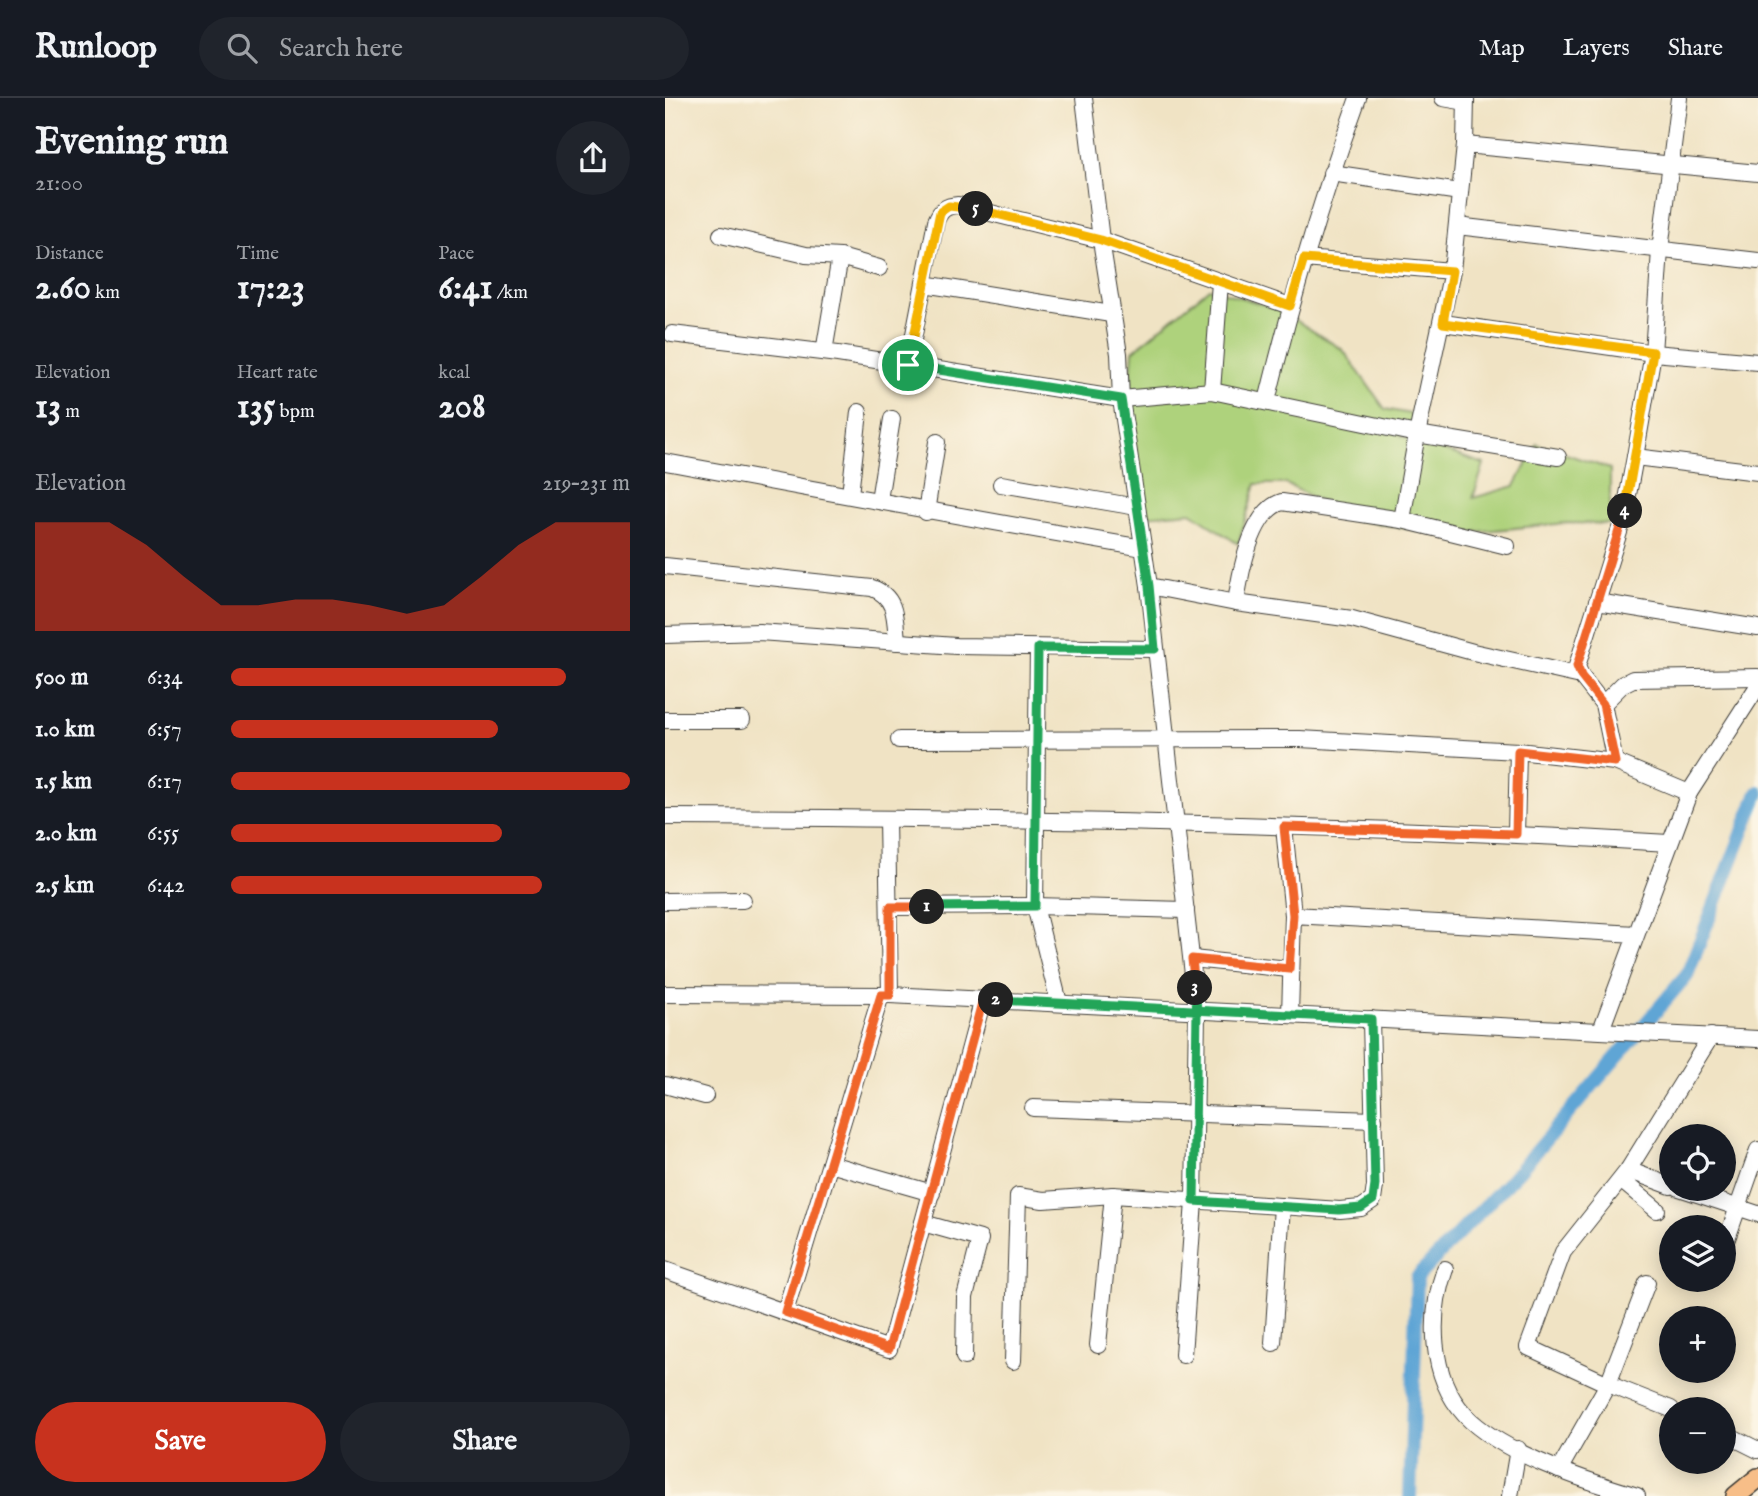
<!DOCTYPE html>
<html lang="en">
<head>
<meta charset="utf-8">
<style>
  :root { --surface:#171b24; --page:#20242c; --text:#f1f3f6; --muted:#9ea1a6; --line:#363941; --accent:#c8321e }
  body { margin:0; font-family:"IM FELL English",serif; background:var(--page); color:var(--text); height:100vh; display:flex; flex-direction:column; font-size:26px; white-space:nowrap }
  * { box-sizing:border-box; margin:0 }
  p { font-size:23px; color:var(--muted) }
  .icon { flex:none; width:38px; height:38px; fill:none; stroke:currentColor; stroke-width:2; stroke-linecap:round; stroke-linejoin:round }
  .map { position:relative; flex:1; overflow:hidden }
  .panel { display:flex; flex-direction:column; background:var(--surface); width:665px }
  .panel>* { flex:none }
  .controls { position:absolute; left:994px; top:1026px; display:grid; gap:14px }
  .controls a { display:grid; place-items:center; width:77px; height:77px; border-radius:50%; background:var(--surface); box-shadow:0 4px 18px #0003; font-size:35px }
  .pin { position:absolute; display:grid; place-items:center; width:60px; height:60px; color:#fff; margin:-30px; border:4px solid #fff; border-radius:50%; box-shadow:0 2px 7px #0007 }
  .km { position:absolute; width:35px; height:35px; margin:-18px; border-radius:50%; background:#222; color:#fff; font-size:19px; line-height:35px; text-align:center }
  .round { display:grid; place-items:center; flex:none; width:74px; height:74px; border-radius:37px; background:var(--page) }
  .overview { display:flex; align-items:center; justify-content:space-between; height:119px; padding:0 35px }
  h1 { font-size:38px; font-weight:700; line-height:52px }
  .figures { display:grid; grid-template-columns:repeat(3,1fr); gap:10px; height:119px; padding:7px 35px }
  .figures div { display:grid; align-content:center }
  .figures b { font-size:35px; font-weight:700 }
  .figures small { font-size:19px; font-weight:400 }
  .figures p { font-size:19px }
  .chart { height:196px; padding:14px 35px }
  .chart p { display:flex; justify-content:space-between }
  .chart svg { width:100%; height:126px; margin-top:7px; fill:var(--accent); opacity:.7 }
  .action { display:flex; gap:14px; margin-top:auto; padding:14px 35px }
  .action a { flex:1; height:80px; border-radius:42px; background:var(--accent); color:#fff; font-size:28px; font-weight:700; line-height:80px; text-align:center }
  .action a+a { background:var(--page); color:var(--text) }
  ul { padding:0 35px; list-style:none; font-size:23px }
  li { display:grid; grid-template-columns:112px 84px 1fr; align-items:center; height:52px }
  li i { height:18px; border-radius:9px; background:var(--accent) }
  header { display:flex; align-items:center; gap:42px; box-sizing:border-box; height:98px; padding:0 35px; background:var(--surface); border-bottom:2px solid var(--line) }
  header strong { font-size:33px }
  nav { display:flex; gap:38px; margin-inline-start:auto; font-size:24px }
  .search { width:490px; height:63px; background:var(--page); display:flex; align-items:center; gap:18px; box-sizing:border-box; padding:0 24px; border-radius:38px; color:var(--muted); font-size:26px }
  main { display:flex; flex:1; min-height:0 }
  .map>svg:first-child { display:block }
</style>
</head>
<body>
<header>
<strong>Runloop</strong>
<div class="search"><svg class="icon" aria-label="search" viewBox="0 0 24 24"><circle cx="10" cy="10" r="6"/><path d="M15 15l6 6"/></svg>Search here</div>
<nav><a>Map</a><a>Layers</a><a>Share</a></nav>
</header>
<main>
<section class="panel">
<div class="overview"><div><h1>Evening run</h1><p>21:00</p></div><a class="round"><svg class="icon" aria-label="share" viewBox="0 0 24 24"><path d="M12 15V3M7 8l5-5 5 5M5 13v7h14v-7"/></svg></a></div>
<div class="figures">
<div><p>Distance</p><b>2.60<small> km</small></b></div>
<div><p>Time</p><b>17:23</b></div>
<div><p>Pace</p><b>6:41<small> /km</small></b></div>
</div>
<div class="figures">
<div><p>Elevation</p><b>13<small> m</small></b></div>
<div><p>Heart rate</p><b>135<small> bpm</small></b></div>
<div><p>kcal</p><b>208</b></div>
</div>
<div class="chart"><p><span>Elevation</span>219–231 m</p>
<svg viewBox="0 0 160 44" preserveAspectRatio="none"><path d="M0 44V6L10 6L20 6L30 14L40 25L50 35L60 35L70 33L80 33L90 35L100 38L110 35L120 25L130 14L140 6L150 6L160 6V44z"/></svg>
</div>
<ul>
<li><b>500 m</b>6:34<i style="width:84%"></i></li>
<li><b>1.0 km</b>6:57<i style="width:67%"></i></li>
<li><b>1.5 km</b>6:17<i style="width:100%"></i></li>
<li><b>2.0 km</b>6:55<i style="width:68%"></i></li>
<li><b>2.5 km</b>6:42<i style="width:78%"></i></li>
</ul>
<div class="action"><a>Save</a><a>Share</a></div>
</section>
<div class="map">
<svg width="1093" height="1398" viewBox="0 0 1093 1398">
  <rect width="100%" height="100%" fill="#fcf5e5"/>
  <filter id="ink" filterUnits="userSpaceOnUse"><feTurbulence type="fractalNoise" baseFrequency=".0143" numOctaves="2"/><feDisplacementMap in="SourceGraphic" scale="14" xChannelSelector="R" yChannelSelector="G"/><feConvolveMatrix kernelMatrix="1 2 1 2 8 2 1 2 1" color-interpolation-filters="sRGB"/></filter>
  <filter id="wash" filterUnits="userSpaceOnUse"><feTurbulence type="fractalNoise" baseFrequency=".00686" numOctaves="4" result="noise"/><feDisplacementMap in="SourceGraphic" scale="28" xChannelSelector="R" yChannelSelector="G"/><feGaussianBlur stdDeviation="1.57" result="paint"/><feColorMatrix in="noise" values="0 0 0 0 0 0 0 0 0 0 0 0 0 0 0 0 0 1.4 0 .05"/><feComposite in="paint" operator="in"/></filter>
  <g filter="url(#wash)">
    <rect width="100%" height="100%" fill="#f0e3c4"/>
    <polygon fill="#aed27c" stroke="#65774c" stroke-width="2" points="544,190 613,211 678,252 720,311 755,318 736,338 819,366 808,400 850,388 872,346 945,371 945,426 902,425 778,437 693,422 621,386 591,386 573,446 526,414 479,418 464,306 468,253"/>
    <g fill="none" stroke-linecap="round" stroke-linejoin="round">
      <polyline stroke="#5fa5d5" stroke-width="14" points="745,1398 752,1179 854,1073 1022,877 1093,695"/>
    </g>
  </g>
  <g filter="url(#ink)">
    <g fill="none" stroke-linecap="round" stroke-linejoin="round">
      <g stroke="#3c3a35" stroke-width="18">
        <g id="minor">
          <polyline points="419,0 436,142 454,256 456,301 484,488 532,912 529,1103 518,1257"/>
          <polyline points="778,0 801,4"/>
          <polyline points="800,47 801,0"/>
          <polyline points="666,75 795,94"/>
          <polyline points="792,128 1093,163"/>
          <polyline points="56,137 141,157 175,159 214,170"/>
          <polyline points="639,161 787,173 752,336 737,422"/>
          <polyline points="787,173 800,47 1093,75"/>
          <polyline points="259,186 446,216"/>
          <polyline points="778,225 988,255 1093,264"/>
          <polyline points="7,236 173,256 456,301 547,293 752,336 893,359"/>
          <polyline points="159,254 175,159"/>
          <path d="M243,267L271,123C276,111 281,108 293,107L436,142L625,208"/>
          <polyline points="547,293 555,184"/>
          <path d="M602,303C627,200 657,99 693,0"/>
          <polyline points="970,359 1093,374"/>
          <path d="M0,364C160,393 318,423 478,450"/>
          <polyline points="336,386 472,409"/>
          <polyline points="185,397 194,314"/>
          <polyline points="214,402 227,321"/>
          <polyline points="261,414 272,344"/>
          <path d="M0,468L207,490C232,499 230,521 232,544"/>
          <polyline points="484,488 571,505 687,521 808,554 916,578"/>
          <polyline points="932,504 1093,530"/>
          <path d="M571,505C575,476 586,413 617,404L737,422L842,448"/>
          <polyline points="0,537 94,534 291,548 490,551"/>
          <polyline points="373,550 370,808 394,905"/>
          <polyline points="938,606 958,586 968,581 1093,579"/>
          <polyline points="0,622 77,622"/>
          <polyline points="234,642 635,641 853,653 950,664 1024,695"/>
          <polyline points="950,664 938,606 916,578 912,568 959,418 970,359 988,255 995,152 1014,0"/>
          <path d="M0,719C334,721 670,725 1004,745"/>
          <polyline points="222,721 225,897"/>
          <polyline points="619,729 628,817"/>
          <polyline points="851,736 853,653"/>
          <polyline points="0,803 78,802"/>
          <polyline points="225,809 370,808 521,812"/>
          <polyline points="527,861 624,871"/>
          <polyline points="0,896 225,897 1093,941"/>
          <polyline points="625,916 628,817 971,836"/>
          <polyline points="936,932 1024,695 1093,588"/>
          <polyline points="0,987 40,998"/>
          <polyline points="368,1010 709,1022"/>
          <polyline points="165,1066 267,1095"/>
          <polyline points="963,1072 1006,1088"/>
          <polyline points="956,1082 992,1112"/>
          <polyline points="1014,1090 1093,1116"/>
          <polyline points="258,1125 315,1141 300,1199 299,1259"/>
          <polyline points="1059,1149 1093,1052"/>
          <path d="M780,1171C764,1216 764,1278 800,1317C837,1356 921,1383 972,1398"/>
          <polyline points="0,1172 224,1251 318,901"/>
          <polyline points="120,1214 216,897"/>
          <polyline points="608,1245 617,1108"/>
          <polyline points="433,1247 448,1097"/>
          <polyline points="348,1263 353,1098 378,1102 448,1097 675,1112 696,1110 708,1102 710,1088 706,921"/>
          <polyline points="1006,1311 943,1286 863,1249 898,1154 963,1072 1046,938"/>
          <polyline points="1059,1335 1093,1352"/>
          <polyline points="894,1372 943,1286 982,1185"/>
          <polyline points="845,1398 853,1351"/>
        </g>
      </g>
      <g stroke="#3c3a35" stroke-width="22">
        <polyline id="major" points="1071,1398 1093,1380"/>
      </g>
      <use href="#minor" stroke="#fff" stroke-width="16"/>
      <use href="#major" stroke="#f7be88" stroke-width="19"/>
    </g>
  </g>
  <g fill="none" stroke-linecap="round" stroke-linejoin="round" filter="url(#ink)">
    <g stroke="#fff" stroke-width="14">
      <polyline id="split-1" points="243,267 456,301 484,488 490,551 373,550 370,808 262,809"/>
    </g>
    <g stroke="#fff" stroke-width="14">
      <polyline id="split-2" points="262,809 225,809 225,897 216,897 120,1214 224,1251 318,901 331,902"/>
    </g>
    <g stroke="#fff" stroke-width="14">
      <path id="split-3" d="M331,902C456,908 581,914 706,921L710,1087L708,1102L696,1110L674,1112L529,1103L532,912L530,890"/>
    </g>
    <g stroke="#fff" stroke-width="14">
      <polyline id="split-4" points="530,890 527,861 624,871 628,817 619,729 851,736 853,653 950,664 938,606 916,578 912,568 960,413"/>
    </g>
    <g stroke="#fff" stroke-width="14">
      <polyline id="split-5" points="311,111 436,142 625,208 639,161 787,173 778,225 988,254 960,413"/>
    </g>
    <g stroke="#fff" stroke-width="14">
      <polyline id="split-6" points="243,267 275,114 284,108 311,111"/>
    </g>
    <use href="#split-1" stroke="#22a559" stroke-width="9"/>
    <use href="#split-2" stroke="#f0652b" stroke-width="9"/>
    <use href="#split-3" stroke="#22a559" stroke-width="9"/>
    <use href="#split-4" stroke="#f0652b" stroke-width="9"/>
    <use href="#split-5" stroke="#f5b400" stroke-width="9"/>
    <use href="#split-6" stroke="#f5b400" stroke-width="9"/>
  </g>
</svg>
<div class="controls">
<a><svg class="icon" aria-label="locate" viewBox="0 0 24 24"><circle cx="12" cy="12" r="6"/><path d="M12 2v4M12 18v4M2 12h4M18 12h4"/></svg></a>
<a><svg class="icon" aria-label="layers" viewBox="0 0 24 24"><path d="M12 4l9 5-9 5-9-5zM3 14l9 5 9-5"/></svg></a>
<a>+</a>
<a>−</a>
</div>
<div class="pin" style="left:243px;top:267px;background:#1e9e55"><svg class="icon" aria-label="arrive" viewBox="0 0 24 24"><path d="M6 21V4h12l-3 4 3 4H6"/></svg></div>
<b class="km" style="left:262px;top:809px">1</b>
<b class="km" style="left:331px;top:902px">2</b>
<b class="km" style="left:530px;top:890px">3</b>
<b class="km" style="left:960px;top:413px">4</b>
<b class="km" style="left:311px;top:111px">5</b>
</div>
</main>
</body>
</html>
